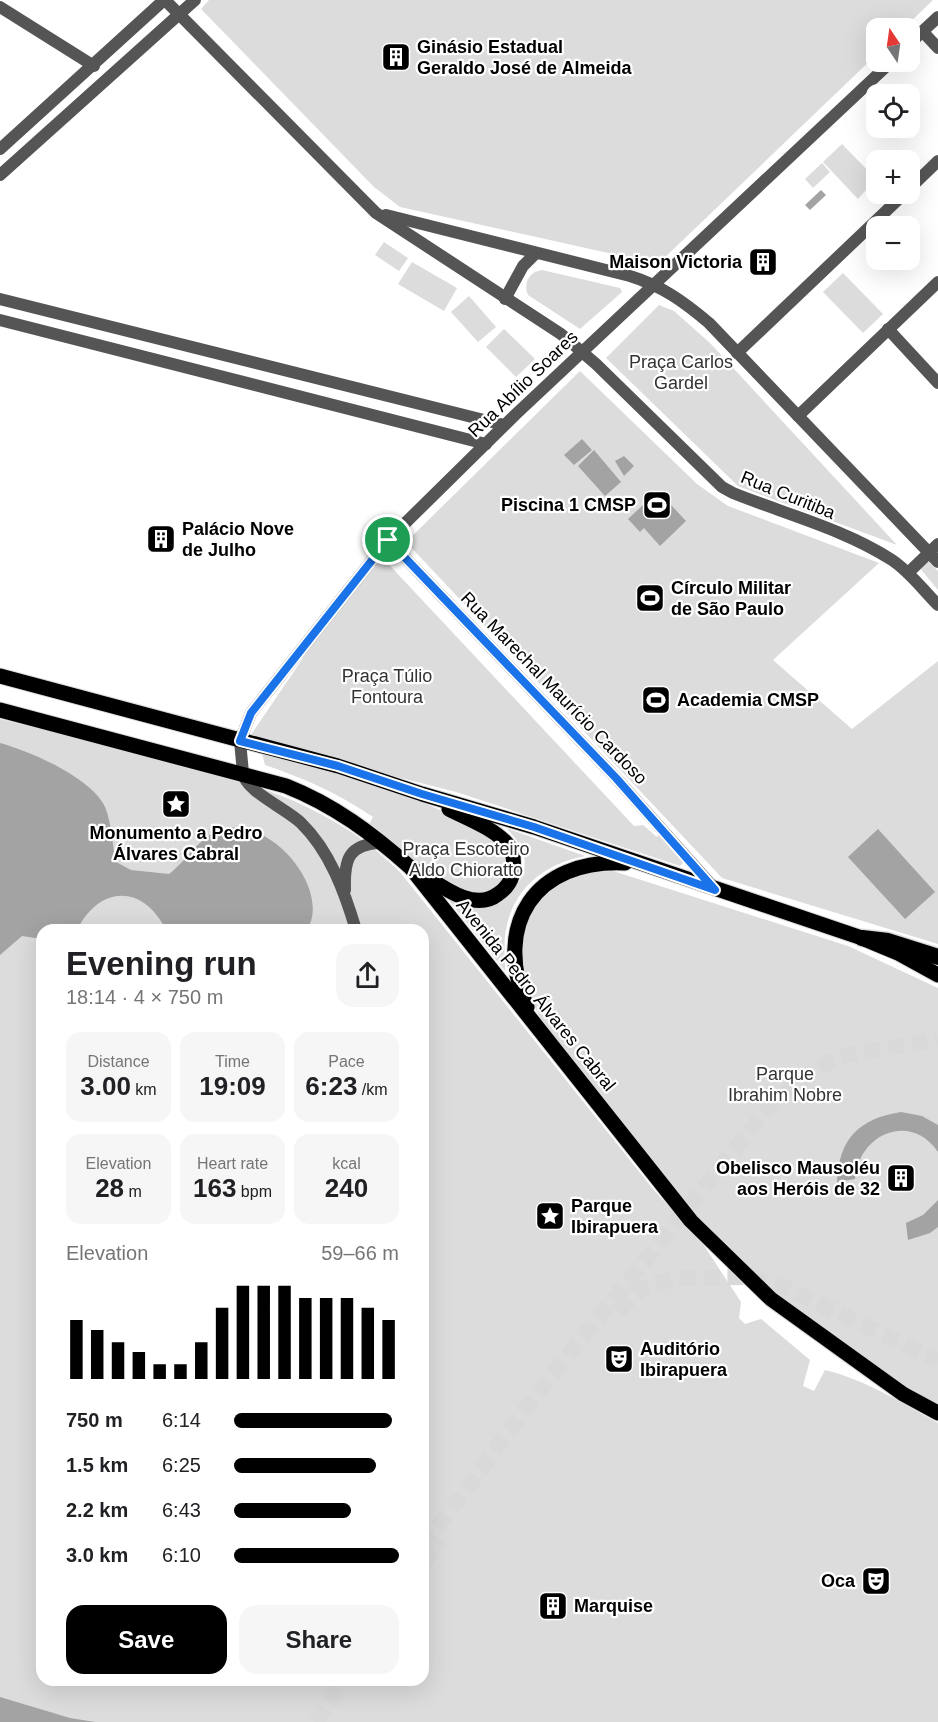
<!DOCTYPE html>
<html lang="en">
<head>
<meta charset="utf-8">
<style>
  :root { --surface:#fff; --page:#f6f6f6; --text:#202124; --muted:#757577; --accent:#000 }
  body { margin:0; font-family:Arial,sans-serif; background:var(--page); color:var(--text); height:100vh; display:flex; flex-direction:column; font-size:22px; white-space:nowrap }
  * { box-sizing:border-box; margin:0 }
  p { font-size:20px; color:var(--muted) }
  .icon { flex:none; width:33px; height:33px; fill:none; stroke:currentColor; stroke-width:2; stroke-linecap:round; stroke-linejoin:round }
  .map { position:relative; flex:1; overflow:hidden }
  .side { position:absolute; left:36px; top:924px; width:393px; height:762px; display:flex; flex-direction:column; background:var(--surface); border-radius:18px; box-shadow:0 6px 24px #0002 }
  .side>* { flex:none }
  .needle { width:39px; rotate:347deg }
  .tools { position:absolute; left:866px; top:18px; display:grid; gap:12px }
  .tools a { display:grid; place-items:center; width:54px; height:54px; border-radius:12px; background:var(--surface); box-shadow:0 6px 24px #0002; font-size:30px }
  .pin { position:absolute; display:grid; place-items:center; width:51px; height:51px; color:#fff; margin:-26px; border:3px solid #fff; border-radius:50%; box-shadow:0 2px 6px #0007 }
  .round { display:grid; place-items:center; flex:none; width:63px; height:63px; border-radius:18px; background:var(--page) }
  .overview { display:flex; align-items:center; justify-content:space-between; height:102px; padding:0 30px }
  h1 { font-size:33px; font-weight:600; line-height:45px }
  .stats { display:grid; grid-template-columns:repeat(3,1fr); gap:9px; height:102px; padding:6px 30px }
  .stats div { display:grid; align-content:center; border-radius:15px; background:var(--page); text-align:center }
  .stats b { font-size:26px; font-weight:600 }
  .stats small { font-size:16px; font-weight:400 }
  .stats p { font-size:16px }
  .chart { height:168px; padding:12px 30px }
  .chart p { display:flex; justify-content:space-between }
  .chart svg { width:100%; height:108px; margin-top:6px; stroke:var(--accent); stroke-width:6 }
  .cta { display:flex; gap:12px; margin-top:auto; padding:12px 30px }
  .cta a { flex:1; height:69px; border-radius:18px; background:var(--accent); color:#fff; font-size:24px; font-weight:600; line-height:69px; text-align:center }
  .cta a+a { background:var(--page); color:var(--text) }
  ul { padding:0 30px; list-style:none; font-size:20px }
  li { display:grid; grid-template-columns:96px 72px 1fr; align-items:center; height:45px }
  li i { height:15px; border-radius:8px; background:var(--accent) }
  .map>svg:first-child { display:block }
</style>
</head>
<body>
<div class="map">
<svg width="938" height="1722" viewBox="0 0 938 1722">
  <rect width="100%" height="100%" fill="#fff"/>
  <g fill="#dcdcdc" fill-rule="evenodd">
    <polygon points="209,0 933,0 904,28 876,28 876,55 658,264 400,207 374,187 201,9"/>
    <polygon points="842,144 876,179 858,199 823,162"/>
    <polygon points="822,163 830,172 813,188 805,179"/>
    <polygon points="384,242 408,258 399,271 375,255"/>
    <polygon points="412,262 457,288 444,311 398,284"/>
    <path d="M542,270L620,288L622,292L580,329L528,295C523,283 529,272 542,270Z"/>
    <polygon points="843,273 883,314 863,333 823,292"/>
    <polygon points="469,296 496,327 478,342 451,312"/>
    <polygon points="659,305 674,311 710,343 897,545 738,486 606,358"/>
    <polygon points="504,329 535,359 516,377 486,347"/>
    <polygon points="580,371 697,484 728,506 879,563 773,660 852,729 938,661 938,944 722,878 406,542"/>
    <polygon points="380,555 634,826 643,825 657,837 659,834 684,862 680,866 456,792 248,739 337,608"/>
    <polygon points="923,562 929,562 938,571 938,590 919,567"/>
    <path d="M0,719C50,731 101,744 151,757C244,780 330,802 400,872L653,1189L703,1244L741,1302L739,1318L745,1324L761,1319L810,1360L803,1386L814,1391L825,1370C867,1380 901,1403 938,1423V1722H0ZM42,930H423V1680H42Z"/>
    <path d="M262,753C347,773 435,796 505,850L508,876L499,889L472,897L412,864L367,828L373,817C339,794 304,778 265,765Z"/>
    <path d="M506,828L585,856C548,863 516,885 507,925C503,939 505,957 505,971L447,898C458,899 484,906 494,904C501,903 509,895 513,890C533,867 525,847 506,828Z"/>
    <path d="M613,871L848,946L938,988V1410L776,1297L699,1219L542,1021C501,950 522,873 613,871Z"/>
  </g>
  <g fill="#a3a3a3">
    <polygon points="821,190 826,195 810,210 805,205"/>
    <polygon points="582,439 592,450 574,465 564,455"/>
    <polygon points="594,450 621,482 605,496 578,466"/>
    <polygon points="624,456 634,466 624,476 615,461"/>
    <polygon points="658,491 686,521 660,546 644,528 640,532 628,519"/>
    <path d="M0,743C30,751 92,778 105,807C112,824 112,844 116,862L131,870L169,874C187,861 199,836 222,829C271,816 332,890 307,930H166C143,884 100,885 77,930H42V939L22,936L0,955Z"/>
    <polygon points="878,829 935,892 905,919 848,857"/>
    <path d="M901,1112L922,1116L938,1125V1152C911,1112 859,1133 855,1179L837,1182C839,1139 858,1119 901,1112Z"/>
    <polygon points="938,1200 938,1227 930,1233 908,1240 906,1223 923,1215"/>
    <polygon points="0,1697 70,1718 95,1722 0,1722"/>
  </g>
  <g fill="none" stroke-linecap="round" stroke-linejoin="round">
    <g stroke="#d9d9d9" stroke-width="16" stroke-dasharray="16 8" stroke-linecap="butt">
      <polyline points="618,1311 638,1291 674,1278 744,1277 780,1285 938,1361"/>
      <path d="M423,1547L539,1391L770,1106C788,1089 807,1073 830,1062C863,1047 903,1049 938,1039"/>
      <polyline points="423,1563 440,1540"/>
      <polyline points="316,1722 344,1680"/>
    </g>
    <g stroke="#dbdbdb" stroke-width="17">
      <g id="primary">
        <polyline points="0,676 338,766 422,794 534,827 862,938 898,953 938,975"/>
        <path d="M0,710L286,786C334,805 373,834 411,868L691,1221L771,1299L903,1394L938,1413"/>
        <path d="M419,872C440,885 474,913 498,894C504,890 510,883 512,876C514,866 515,853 508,845C494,828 468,819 449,809"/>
        <path d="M527,1007C492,924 535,859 625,863"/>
      </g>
    </g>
    <g stroke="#dbdbdb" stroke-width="19">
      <polyline id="trunk" points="862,938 888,941 938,957"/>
    </g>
    <g stroke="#555" stroke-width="12">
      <path d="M165,0L376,213L561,334L596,364L722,487L733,493C785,514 844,529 892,560C910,572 923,590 938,605"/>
      <polyline points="0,7 94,66"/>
      <polyline points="923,32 938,48"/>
      <polyline points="909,189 938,161"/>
      <path d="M386,215L630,276C662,286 683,301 709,323L938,562"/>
      <polyline points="0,299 504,425"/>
      <polyline points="505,299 523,266 536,253"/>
      <polyline points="0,320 486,444"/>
      <polyline points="888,329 938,383"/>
      <polyline points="737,353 904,194"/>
      <polyline points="798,416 938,282"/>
      <polyline points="908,573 938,544"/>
      <path d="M243,773C245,791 287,809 301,823C330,851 345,893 356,930"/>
      <path d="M345,890C344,860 348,844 381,843"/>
    </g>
    <g stroke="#555" stroke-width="12">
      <polyline points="909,44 938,17"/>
      <polyline points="0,149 164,0"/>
      <polyline points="0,175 195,0"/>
      <polyline points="388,540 616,778 713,887"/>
      <polyline points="243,773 240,741 251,713 388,540 515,415 891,62"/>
    </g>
    <use href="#primary" stroke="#000" stroke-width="15"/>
    <use href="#trunk" stroke="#000" stroke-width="16"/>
  </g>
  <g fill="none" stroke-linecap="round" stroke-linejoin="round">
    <g stroke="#fff" stroke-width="12">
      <polygon id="route" points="388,540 616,778 715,890 534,827 422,794 338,766 240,741 251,713"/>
    </g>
    <use href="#route" stroke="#1a73e8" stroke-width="8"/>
  </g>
  <defs>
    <g id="building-square" transform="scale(1.5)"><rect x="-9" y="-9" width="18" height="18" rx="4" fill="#000" stroke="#fff"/><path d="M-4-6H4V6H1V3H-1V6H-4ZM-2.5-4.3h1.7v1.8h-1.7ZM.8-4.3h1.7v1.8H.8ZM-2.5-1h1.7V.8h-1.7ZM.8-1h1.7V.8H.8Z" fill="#fff"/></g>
    <g id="stadium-square" transform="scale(1.5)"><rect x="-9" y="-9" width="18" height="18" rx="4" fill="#000" stroke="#fff"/><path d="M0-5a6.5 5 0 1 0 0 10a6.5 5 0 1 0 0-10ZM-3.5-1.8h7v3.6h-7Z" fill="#fff"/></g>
    <g id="sight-square" transform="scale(1.5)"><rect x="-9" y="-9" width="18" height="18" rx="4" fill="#000" stroke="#fff"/><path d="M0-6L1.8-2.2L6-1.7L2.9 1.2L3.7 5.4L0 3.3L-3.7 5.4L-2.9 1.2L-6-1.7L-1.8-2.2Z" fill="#fff"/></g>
    <g id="theatre-square" transform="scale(1.5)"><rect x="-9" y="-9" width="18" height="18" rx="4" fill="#000" stroke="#fff"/><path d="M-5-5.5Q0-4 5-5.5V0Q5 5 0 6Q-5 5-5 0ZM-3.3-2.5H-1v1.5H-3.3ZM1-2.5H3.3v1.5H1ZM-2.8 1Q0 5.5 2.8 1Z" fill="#fff"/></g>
  </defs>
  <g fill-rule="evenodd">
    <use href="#building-square" x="396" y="57"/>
    <use href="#building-square" x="763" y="262"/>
    <use href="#stadium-square" x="657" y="505"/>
    <use href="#building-square" x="161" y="539"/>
    <use href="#stadium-square" x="650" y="598"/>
    <use href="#stadium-square" x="656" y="700"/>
    <use href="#sight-square" x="176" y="804"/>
    <use href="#building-square" x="901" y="1178"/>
    <use href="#sight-square" x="550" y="1216"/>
    <use href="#theatre-square" x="619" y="1359"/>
    <use href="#theatre-square" x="876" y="1581"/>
    <use href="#building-square" x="553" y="1606"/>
  </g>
  <g text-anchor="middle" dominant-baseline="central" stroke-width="4.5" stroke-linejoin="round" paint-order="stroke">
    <g font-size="18" font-weight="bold" fill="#000" stroke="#fff" text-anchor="start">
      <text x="417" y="47">Ginásio Estadual<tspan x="417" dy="21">Geraldo José de Almeida</tspan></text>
      <text x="742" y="262" text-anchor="end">Maison Victoria</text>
      <text x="636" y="505" text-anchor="end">Piscina 1 CMSP</text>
      <text x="182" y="529">Palácio Nove<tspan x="182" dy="21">de Julho</tspan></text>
      <text x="671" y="588">Círculo Militar<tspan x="671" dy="21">de São Paulo</tspan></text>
      <text x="677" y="700">Academia CMSP</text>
      <text x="176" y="833" text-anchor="middle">Monumento a Pedro<tspan x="176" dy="21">Álvares Cabral</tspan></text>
      <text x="880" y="1168" text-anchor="end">Obelisco Mausoléu<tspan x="880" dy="21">aos Heróis de 32</tspan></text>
      <text x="571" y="1206">Parque<tspan x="571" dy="21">Ibirapuera</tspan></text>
      <text x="640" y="1349">Auditório<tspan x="640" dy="21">Ibirapuera</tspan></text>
      <text x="855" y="1581" text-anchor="end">Oca</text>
      <text x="574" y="1606">Marquise</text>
    </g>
    <g font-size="18" fill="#333" stroke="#fff">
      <text x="681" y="362">Praça Carlos<tspan x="681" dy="21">Gardel</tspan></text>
      <text x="387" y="676">Praça Túlio<tspan x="387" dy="21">Fontoura</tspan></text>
      <text x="466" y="849">Praça Escoteiro<tspan x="466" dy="21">Aldo Chioratto</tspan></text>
      <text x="785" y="1074">Parque<tspan x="785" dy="21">Ibrahim Nobre</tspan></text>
    </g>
    <g font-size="18" fill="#000" stroke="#fff">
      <text transform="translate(523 384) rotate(-44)">Rua Abílio Soares</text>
      <text transform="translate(788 495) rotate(22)">Rua Curitiba</text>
      <text transform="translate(554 688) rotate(46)">Rua Marechal Maurício Cardoso</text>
      <text transform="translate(536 995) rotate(51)">Avenida Pedro Álvares Cabral</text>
    </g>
  </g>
</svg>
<div class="tools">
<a><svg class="needle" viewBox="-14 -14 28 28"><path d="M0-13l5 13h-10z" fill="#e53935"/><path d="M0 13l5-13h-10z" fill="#757577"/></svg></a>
<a><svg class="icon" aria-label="locate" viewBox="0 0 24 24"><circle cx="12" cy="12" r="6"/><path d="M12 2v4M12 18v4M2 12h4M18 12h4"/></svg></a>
<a>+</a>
<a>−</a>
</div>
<div class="pin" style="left:388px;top:540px;background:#1e9e55"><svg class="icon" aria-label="arrive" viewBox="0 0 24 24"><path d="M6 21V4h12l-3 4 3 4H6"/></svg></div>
<section class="side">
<div class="overview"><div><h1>Evening run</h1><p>18:14 · 4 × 750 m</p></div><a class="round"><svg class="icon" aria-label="share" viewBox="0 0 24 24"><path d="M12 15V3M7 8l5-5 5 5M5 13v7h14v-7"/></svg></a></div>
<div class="stats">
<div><p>Distance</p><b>3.00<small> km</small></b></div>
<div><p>Time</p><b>19:09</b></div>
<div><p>Pace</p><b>6:23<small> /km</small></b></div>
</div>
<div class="stats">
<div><p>Elevation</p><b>28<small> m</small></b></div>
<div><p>Heart rate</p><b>163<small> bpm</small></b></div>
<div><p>kcal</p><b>240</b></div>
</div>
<div class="chart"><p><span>Elevation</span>59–66 m</p>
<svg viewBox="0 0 160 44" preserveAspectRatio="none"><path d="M5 44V20M15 44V24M25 44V29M35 44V33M45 44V38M55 44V38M65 44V29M75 44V15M85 44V6M95 44V6M105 44V6M115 44V11M125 44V11M135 44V11M145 44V15M155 44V20"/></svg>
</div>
<ul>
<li><b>750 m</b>6:14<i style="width:96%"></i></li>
<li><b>1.5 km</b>6:25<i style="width:86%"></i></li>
<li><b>2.2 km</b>6:43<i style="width:71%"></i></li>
<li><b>3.0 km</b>6:10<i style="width:100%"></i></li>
</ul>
<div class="cta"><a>Save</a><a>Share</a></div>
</section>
</div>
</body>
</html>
